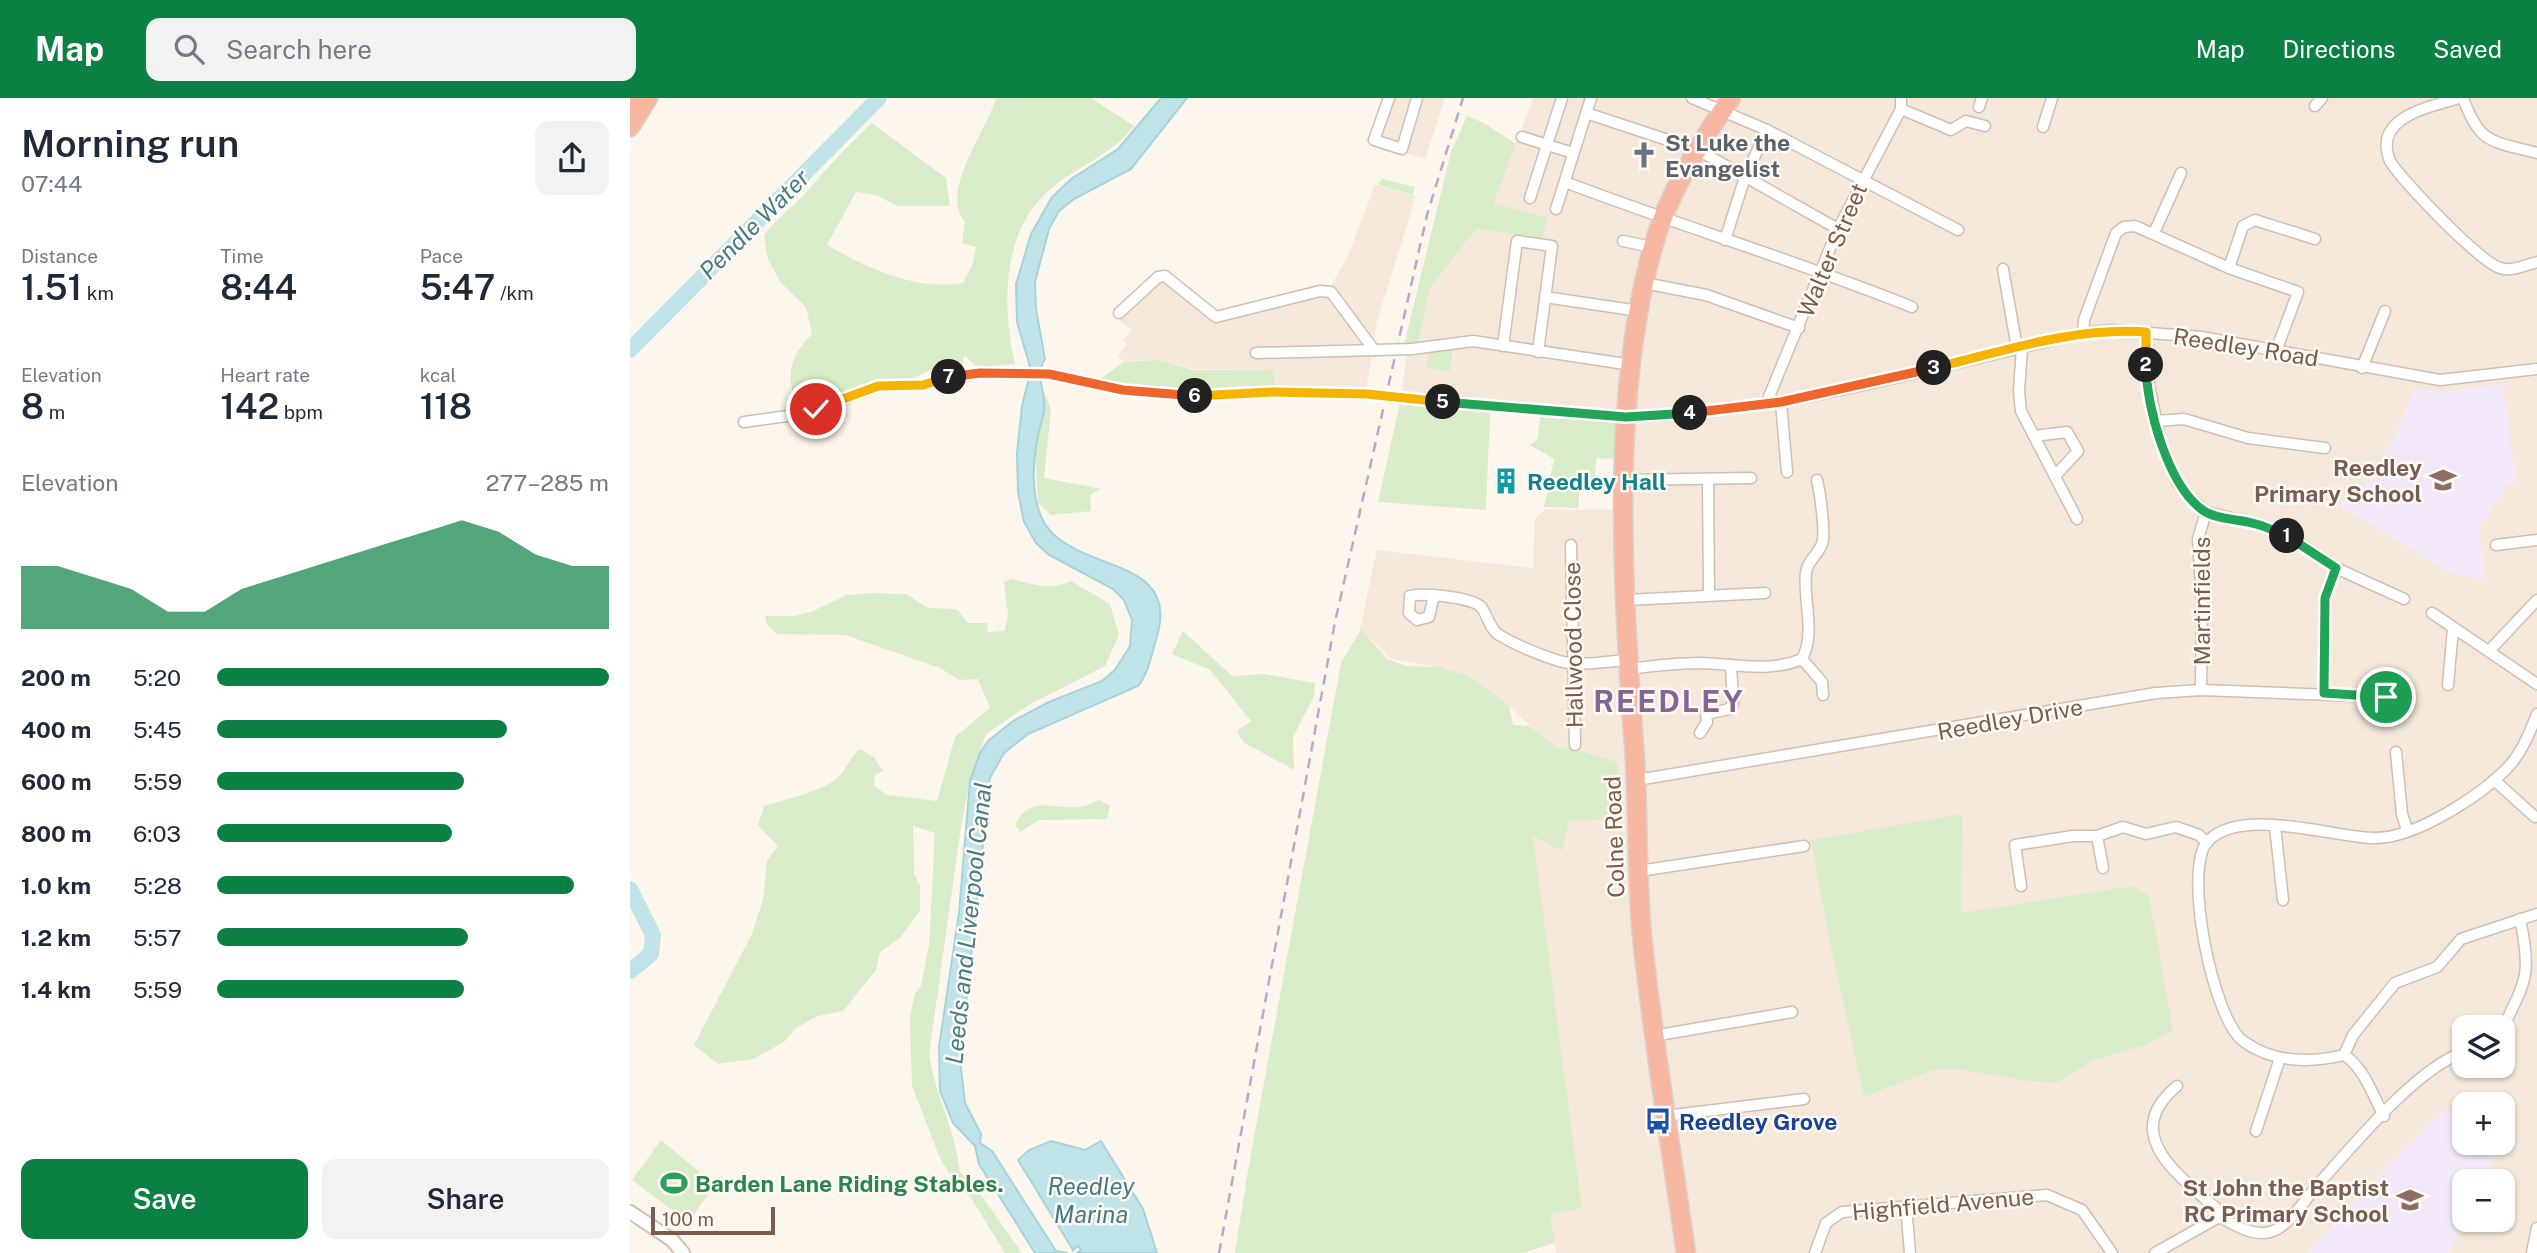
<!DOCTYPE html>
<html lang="en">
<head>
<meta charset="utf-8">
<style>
  :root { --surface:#fff; --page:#f2f2f3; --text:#1f2937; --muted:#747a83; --accent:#0b8043 }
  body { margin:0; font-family:"Public Sans",sans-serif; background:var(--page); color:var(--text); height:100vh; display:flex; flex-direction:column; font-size:26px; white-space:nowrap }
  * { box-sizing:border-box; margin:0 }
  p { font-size:23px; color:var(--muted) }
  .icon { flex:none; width:38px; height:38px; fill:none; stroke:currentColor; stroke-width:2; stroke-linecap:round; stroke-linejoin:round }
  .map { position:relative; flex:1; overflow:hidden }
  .side { display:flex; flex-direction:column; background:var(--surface); width:630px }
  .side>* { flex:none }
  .fabs { position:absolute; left:1822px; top:917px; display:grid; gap:14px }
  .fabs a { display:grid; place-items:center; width:63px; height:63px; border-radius:14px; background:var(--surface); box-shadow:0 2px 5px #0004; font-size:35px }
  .scale { position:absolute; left:21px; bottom:18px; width:124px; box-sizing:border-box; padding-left:7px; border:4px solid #7a5c4d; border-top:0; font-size:19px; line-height:24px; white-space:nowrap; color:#7a5c4d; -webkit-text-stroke:5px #fffaf3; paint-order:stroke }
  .pin { position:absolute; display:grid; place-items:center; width:60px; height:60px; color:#fff; margin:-30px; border:4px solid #fff; border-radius:50%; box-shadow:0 2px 7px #0007 }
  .km { position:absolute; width:35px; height:35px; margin:-18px; border-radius:50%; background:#222; color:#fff; font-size:19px; line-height:35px; text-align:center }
  .round { display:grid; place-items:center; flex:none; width:74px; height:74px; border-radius:14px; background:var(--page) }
  .head { display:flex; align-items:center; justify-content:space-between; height:119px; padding:0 21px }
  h1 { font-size:38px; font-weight:600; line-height:52px }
  .stats { display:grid; grid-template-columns:repeat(3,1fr); gap:10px; height:119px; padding:7px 21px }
  .stats div { display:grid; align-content:center }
  .stats b { font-size:35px; font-weight:600 }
  .stats small { font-size:19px; font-weight:400 }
  .stats p { font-size:19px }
  .chart { height:196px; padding:14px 21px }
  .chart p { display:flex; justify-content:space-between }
  .chart svg { width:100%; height:126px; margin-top:7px; fill:var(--accent); opacity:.7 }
  .action { display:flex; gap:14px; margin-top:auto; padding:14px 21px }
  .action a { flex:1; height:80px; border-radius:14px; background:var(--accent); color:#fff; font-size:28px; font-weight:600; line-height:80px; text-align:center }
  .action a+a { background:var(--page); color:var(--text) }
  ul { padding:0 21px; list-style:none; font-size:23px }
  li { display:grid; grid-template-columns:112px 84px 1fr; align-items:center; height:52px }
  li i { height:18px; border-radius:9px; background:var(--accent) }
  header { display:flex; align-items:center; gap:42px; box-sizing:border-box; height:98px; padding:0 35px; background:var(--accent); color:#fff }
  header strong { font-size:33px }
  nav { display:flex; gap:38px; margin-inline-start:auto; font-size:24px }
  .search { width:490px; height:63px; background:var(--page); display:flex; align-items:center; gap:18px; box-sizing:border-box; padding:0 24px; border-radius:14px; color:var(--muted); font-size:26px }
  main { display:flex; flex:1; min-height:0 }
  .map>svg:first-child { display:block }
</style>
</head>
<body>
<header>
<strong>Map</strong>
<div class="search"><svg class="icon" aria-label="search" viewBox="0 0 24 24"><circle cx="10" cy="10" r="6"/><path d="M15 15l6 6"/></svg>Search here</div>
<nav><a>Map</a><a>Directions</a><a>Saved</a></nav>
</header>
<main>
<section class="side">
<div class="head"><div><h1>Morning run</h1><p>07:44</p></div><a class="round"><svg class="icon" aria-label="share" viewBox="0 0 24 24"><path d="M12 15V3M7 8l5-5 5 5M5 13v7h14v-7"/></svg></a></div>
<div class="stats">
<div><p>Distance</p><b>1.51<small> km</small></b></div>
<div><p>Time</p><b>8:44</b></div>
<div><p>Pace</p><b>5:47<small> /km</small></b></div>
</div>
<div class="stats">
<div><p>Elevation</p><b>8<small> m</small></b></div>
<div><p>Heart rate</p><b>142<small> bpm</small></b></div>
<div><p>kcal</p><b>118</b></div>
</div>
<div class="chart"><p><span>Elevation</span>277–285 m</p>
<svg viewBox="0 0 160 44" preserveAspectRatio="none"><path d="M0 44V22L10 22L20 26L30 30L40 38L50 38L60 30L70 26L80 22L90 18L100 14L110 10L120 6L130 10L140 18L150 22L160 22V44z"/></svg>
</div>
<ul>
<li><b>200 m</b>5:20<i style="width:100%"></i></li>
<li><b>400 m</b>5:45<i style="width:74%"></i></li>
<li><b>600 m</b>5:59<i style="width:63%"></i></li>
<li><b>800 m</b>6:03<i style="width:60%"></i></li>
<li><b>1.0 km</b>5:28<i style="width:91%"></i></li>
<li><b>1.2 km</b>5:57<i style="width:64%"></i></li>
<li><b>1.4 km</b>5:59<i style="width:63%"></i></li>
</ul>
<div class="action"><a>Save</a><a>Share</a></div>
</section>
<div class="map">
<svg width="1907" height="1155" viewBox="0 0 1907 1155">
  <rect width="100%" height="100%" fill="#fdf6ec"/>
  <g fill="#f5e8da" fill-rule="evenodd">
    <polygon points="756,0 815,0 795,61 735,43 749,23"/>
    <path d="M903,0H1907V1155H926L920,1116L952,1109L900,721L904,649L900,628L875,605L818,571L761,561L730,531L747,452L903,470L905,421L915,411L984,412L988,323L770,304L777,258L780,247H788L800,190L846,131L911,141L918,120L864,105ZM1834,929H1872V968H1834ZM1834,1006H1872V1045H1834ZM1834,1083H1872V1122H1834Z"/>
    <polygon points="745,87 786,98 747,223 735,299 646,296 644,272 563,271 529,262 493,263 488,257 497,247 493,242 501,232 483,217 528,175 537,173 586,214 700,189 717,160"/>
  </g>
  <g fill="#f3e8fa">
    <polygon points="1873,286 1886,383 1877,387 1849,430 1855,480 1824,477 1709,407 1741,381 1767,334 1785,290 1808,295"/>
    <polygon points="1812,1012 1834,1022 1834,1045 1870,1045 1854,1083 1834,1083 1835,1122 1818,1155 1677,1155"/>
  </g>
  <g fill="#d8ecc9">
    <path d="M366,0H461L504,28C483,55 455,65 428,85C371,126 371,205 385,266L348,270L334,257L332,270H305L272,285L213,299L163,294C156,271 165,253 182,236L176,209L150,184L138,161L134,137C148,119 166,106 181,89C200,66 220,46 242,25L316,80L320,108H267L246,97L226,94L197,147C237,170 286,193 333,185L343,165L346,149L332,145L335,124C309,93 357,33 366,0Z"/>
    <polygon points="837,18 854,25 886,46 864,105 918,120 912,141 846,131 800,190 788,247 774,247 821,54"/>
    <polygon points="752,81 785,89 783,97 748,87"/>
    <polygon points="823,248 820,273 796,270 799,253"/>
    <polygon points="529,262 563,272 644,272 645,291 527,292 468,283 493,264"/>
    <polygon points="413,290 421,312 414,380 471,391 460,397 461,413 421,417 408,405 405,349 415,311"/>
    <polygon points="770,305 860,313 856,412 748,404"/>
    <polygon points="911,317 988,323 985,361 967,360 964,382 952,371 948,410 914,409 924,361 900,347 907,342"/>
    <path d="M382,481C402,486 421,493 441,483L480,506L489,537L475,568L400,606L356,636L340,682L331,729L299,956C305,997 326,1033 330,1074L344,1087L392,1155H375L341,1100L324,1084L309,1058L282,988L280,922L284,897L291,888L299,847L305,735L283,728L284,776L290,787V813L270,840L250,854L246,872L213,913L187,918L165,931L154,944L123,961L88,966L64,947L122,836L133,802L137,763L148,748L128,727L134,708C155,701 183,696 202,684C216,676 218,660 230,651L244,659L253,673L245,677L244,688L257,697L307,703L325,639L360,610L348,581L329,582L310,570L215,537L147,536L137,527L135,518H165L181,514L217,497L243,495L276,496L298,510L327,511L338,525H357L358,534L375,533L378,517L374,484Z"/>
    <polygon points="731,531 757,561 777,568 810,569 838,578 879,607 883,627 899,628 928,650 945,651 988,665 989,721 939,723 932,753 903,738 952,1110 920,1116 925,1145 892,1155 605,1155 618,1072 711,565"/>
    <polygon points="553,533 602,578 634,576 685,585 684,598 663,639 664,672 613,644 607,633 621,623 580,572 542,556"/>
    <path d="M469,702L480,708L477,721L409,722L390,734L385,727C399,697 421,711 448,709C455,709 462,705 469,702Z"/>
    <polygon points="1332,716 1331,815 1503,788 1519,798 1543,932 1518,946 1464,962 1428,984 1399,983 1328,971 1303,972 1234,999 1198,835 1181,742"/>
    <polygon points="31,1042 85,1087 58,1124 2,1082"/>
  </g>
  <g fill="#bfe3e8" stroke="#a5d3da" stroke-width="2">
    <path d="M531,0H557L501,71L444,101L429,113L419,131L405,184L406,211L415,261C403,278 419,299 413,318C403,351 395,408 423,436C462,473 549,464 527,538C522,555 519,574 508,588L398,636L374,655L360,680L330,962L335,1005L351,1036L350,1045L362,1053L426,1153L438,1155H405L349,1066L345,1048L323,1025L310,993L309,949L329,815L340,683L350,655L359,642L383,623L419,604L472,583L485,572L500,548L502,522L494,502L483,491L419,457L406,445L394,424L388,394L387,355L392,308L401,272L387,224L386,186L401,136L422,99L441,81L488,51Z"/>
    <polygon points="421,1043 455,1052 471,1043 513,1111 527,1155 447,1155 451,1152 448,1148 443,1152 388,1062 399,1052"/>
  </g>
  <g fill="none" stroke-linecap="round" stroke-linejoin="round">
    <g stroke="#bfe3e8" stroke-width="16">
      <polyline points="0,252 249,0"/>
      <polyline points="0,791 23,837 21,856 0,873"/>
    </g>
    <g stroke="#d1beb0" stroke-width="13">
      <g id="street">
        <polyline points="759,0 744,42 772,51 787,0"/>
        <polyline points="1062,0 1137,32 1328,132"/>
        <path d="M1829,0C1800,9 1742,19 1760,63C1772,83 1849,163 1870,170C1882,174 1895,167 1907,164"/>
        <path d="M1833,0C1850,47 1862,43 1907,55"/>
        <polyline points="1685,8 1692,0"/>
        <polyline points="1349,9 1352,0"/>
        <polyline points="1271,11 1321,32 1336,23 1355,28"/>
        <polyline points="956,15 1068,52 1208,131"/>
        <polyline points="1413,29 1422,0"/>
        <polyline points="892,39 943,55"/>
        <path d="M935,84C1050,128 1168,163 1282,209"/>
        <polyline points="900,100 932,0"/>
        <polyline points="926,111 961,0"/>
        <polyline points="1524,135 1551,75"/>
        <polyline points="1095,142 1115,79 1137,32"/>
        <polyline points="993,143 1022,149"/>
        <polyline points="1599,170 1613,128 1625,122 1685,141"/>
        <polyline points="1373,171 1387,250"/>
        <polyline points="1014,185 1076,197 1169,230"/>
        <polyline points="915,199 1009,213"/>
        <polyline points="489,215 528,179 535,178 586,219 690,193 701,194 744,252"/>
        <polyline points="1516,234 1516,271 1530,342 1548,386 1557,397 1576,414 1627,426 1664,441 1706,470 1774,501"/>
        <polyline points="1453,235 1454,222 1486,135 1494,129 1505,128 1599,170 1668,194 1646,253"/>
        <polyline points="873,248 887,143 922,148 908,254"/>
        <polyline points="1392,249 1389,293 1391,313 1447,421"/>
        <polyline points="782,251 843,243 1002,267"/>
        <polyline points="626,255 747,252"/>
        <polyline points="1732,270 1755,213"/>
        <path d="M770,300L996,319C1152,316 1303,269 1453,235L1482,232L1571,239L1810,282L1907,271"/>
        <polyline points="1151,304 1157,374"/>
        <polyline points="1136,306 1208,131 1271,11 1271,0"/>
        <polyline points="1526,323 1554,321 1618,340 1695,350"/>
        <polyline points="114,324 179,315 249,288 293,287 350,275 419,276 493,292 567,298 642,294 737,296"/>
        <polyline points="1404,338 1437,334 1448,353 1425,378"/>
        <polyline points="1078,381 1079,497"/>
        <polyline points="994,382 1121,380"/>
        <polyline points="941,447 945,647"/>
        <polyline points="1866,447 1907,442"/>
        <path d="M804,497L799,519L787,522L779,515L780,498C794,495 844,499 852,510C858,519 860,531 869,537C886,547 910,557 929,563C949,569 977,563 998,562"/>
        <polyline points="997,502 1135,495"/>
        <polyline points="1802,515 1907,586"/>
        <polyline points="1859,553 1907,502"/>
        <path d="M1172,561C1186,535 1173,504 1176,475C1177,463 1188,457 1192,446C1196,435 1190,395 1187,382"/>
        <polyline points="1172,561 1192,584 1193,597"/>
        <path d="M999,571C1022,568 1046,565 1070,565C1104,566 1140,575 1172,561"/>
        <polyline points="1818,587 1823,530"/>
        <polyline points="1571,592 1572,503 1568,441 1576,414"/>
        <polyline points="1694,595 1695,500 1706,470"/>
        <path d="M1907,616C1900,634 1893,652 1880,667C1853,697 1783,742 1742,740C1699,738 1611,709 1578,743C1552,770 1583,921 1613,943C1643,965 1681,965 1714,957L1723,937L1765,885L1807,869L1831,841L1907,816"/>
        <polyline points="1070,635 1077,624 1076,616 1100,611 1103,605 1101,567"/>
        <polyline points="1766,654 1772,716 1777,732"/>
        <polyline points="1007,682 1526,595 1571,592 1756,599"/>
        <polyline points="1864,682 1905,719"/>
        <polyline points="1645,728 1653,802"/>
        <polyline points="1467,738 1473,770"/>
        <polyline points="1009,773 1174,748"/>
        <polyline points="1391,788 1385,747 1443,738 1467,738 1493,729 1516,736 1546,729 1569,737 1577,745"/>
        <path d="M1872,932C1896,882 1902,877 1890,821"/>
        <polyline points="1023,938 1162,914"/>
        <path d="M1714,957C1734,969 1743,998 1754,1018"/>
        <path d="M1547,988C1489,1036 1549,1078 1586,1110L1589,1119"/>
        <polyline points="1035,1018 1174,1001"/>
        <polyline points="1626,1033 1650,960"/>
        <polyline points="1276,1107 1280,1155"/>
        <path d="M1589,1119C1605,1126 1622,1139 1640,1134C1658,1129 1673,1105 1685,1090C1720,1051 1786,970 1834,954"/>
        <polyline points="1185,1155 1196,1125 1212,1114 1417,1097 1452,1112 1482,1155"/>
        <polyline points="1525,1155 1589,1119"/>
        <polyline points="1902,1155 1907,1130"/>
      </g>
    </g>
    <g stroke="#d6c0b0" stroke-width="16">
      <polyline id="secondary" points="0,1114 42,1142 53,1155"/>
    </g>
    <g stroke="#dad1cd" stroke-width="21">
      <g id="highway">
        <polyline points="0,3 2,0"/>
        <polyline points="0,29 18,0"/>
        <path d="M1056,1155C1041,1049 1023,944 1012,838C1006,775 1009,711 1004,648C993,490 980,306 1022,152C1037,97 1069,46 1101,0"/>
      </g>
    </g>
    <use href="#street" stroke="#fff" stroke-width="10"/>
    <use href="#secondary" stroke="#fff" stroke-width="12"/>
    <use href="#highway" stroke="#f7b7a3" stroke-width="18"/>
    <polyline stroke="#b9a8c9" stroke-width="2.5" stroke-dasharray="10 7" stroke-linecap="butt" points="589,1155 705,524 797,117 833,0"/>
    <g stroke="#d1beb0" stroke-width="13" stroke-linecap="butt">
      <g id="street-bridge">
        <polyline points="747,252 782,251"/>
        <polyline points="737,296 770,300"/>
      </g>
    </g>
    <use href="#street-bridge" stroke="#fff" stroke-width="10"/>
  </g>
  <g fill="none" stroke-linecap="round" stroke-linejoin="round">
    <g stroke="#fff" stroke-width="14">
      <polyline id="split-1" points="1657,438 1706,470 1695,500 1694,595 1756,599"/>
    </g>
    <g stroke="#fff" stroke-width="14">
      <path id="split-2" d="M1516,267C1516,308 1538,389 1574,413C1588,422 1610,421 1626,426C1637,429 1647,434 1657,438"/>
    </g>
    <g stroke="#fff" stroke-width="14">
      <path id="split-3" d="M1304,270C1374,253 1444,229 1516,234V267"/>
    </g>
    <g stroke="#fff" stroke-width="14">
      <polyline id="split-4" points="1060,315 1151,304 1304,270"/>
    </g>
    <g stroke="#fff" stroke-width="14">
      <polyline id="split-5" points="813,304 996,319 1060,315"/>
    </g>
    <g stroke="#fff" stroke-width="14">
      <polyline id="split-6" points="565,298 642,294 737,296 813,304"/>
    </g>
    <g stroke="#fff" stroke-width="14">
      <polyline id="split-7" points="319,279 350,275 419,276 493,292 565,298"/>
    </g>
    <g stroke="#fff" stroke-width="14">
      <polyline id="split-8" points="186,311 248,288 293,287 319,279"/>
    </g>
    <use href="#split-1" stroke="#22a559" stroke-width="9"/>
    <use href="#split-2" stroke="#22a559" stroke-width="9"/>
    <use href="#split-3" stroke="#f5b400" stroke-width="9"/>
    <use href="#split-4" stroke="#f0652b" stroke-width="9"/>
    <use href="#split-5" stroke="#22a559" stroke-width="9"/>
    <use href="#split-6" stroke="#f5b400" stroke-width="9"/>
    <use href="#split-7" stroke="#f0652b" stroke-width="9"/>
    <use href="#split-8" stroke="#f5b400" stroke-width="9"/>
  </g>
  <defs>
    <g id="church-bare" transform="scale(2.1)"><path d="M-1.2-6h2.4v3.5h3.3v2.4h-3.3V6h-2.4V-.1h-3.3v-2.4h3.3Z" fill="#6b7280" stroke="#fffaf3" stroke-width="2.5" paint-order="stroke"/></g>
    <g id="school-bare" transform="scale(2.1)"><path d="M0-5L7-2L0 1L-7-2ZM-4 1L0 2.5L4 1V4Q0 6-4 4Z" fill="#8d6e63" stroke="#fffaf3" stroke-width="2.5" paint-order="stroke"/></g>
    <g id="building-bare" transform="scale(2.1)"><path d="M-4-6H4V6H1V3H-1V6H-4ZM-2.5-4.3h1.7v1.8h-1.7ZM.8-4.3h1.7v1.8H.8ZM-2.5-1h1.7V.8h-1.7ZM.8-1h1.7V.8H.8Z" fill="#0f9aa8" stroke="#fffaf3" stroke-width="2.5" paint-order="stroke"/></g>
    <g id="bus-bare" transform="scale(2.1)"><path d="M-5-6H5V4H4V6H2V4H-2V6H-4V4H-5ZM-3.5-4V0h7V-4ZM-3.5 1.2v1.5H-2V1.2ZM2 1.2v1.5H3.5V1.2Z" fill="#1a4fb4" stroke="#fffaf3" stroke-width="2.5" paint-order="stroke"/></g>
    <g id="stadium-bare" transform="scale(2.1)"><path d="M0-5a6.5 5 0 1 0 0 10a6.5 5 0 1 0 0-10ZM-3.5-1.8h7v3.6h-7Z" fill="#2e9e5b" stroke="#fffaf3" stroke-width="2.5" paint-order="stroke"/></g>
  </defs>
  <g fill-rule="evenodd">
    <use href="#church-bare" x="1014" y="57"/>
    <use href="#school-bare" x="1813" y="382"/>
    <use href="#building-bare" x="876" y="383"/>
    <use href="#bus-bare" x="1028" y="1023"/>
    <use href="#stadium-bare" x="44" y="1085"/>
    <use href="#school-bare" x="1780" y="1102"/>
  </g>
  <g text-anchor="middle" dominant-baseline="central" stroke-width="5" stroke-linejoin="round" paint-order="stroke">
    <g font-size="23" font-weight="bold" fill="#5b616d" stroke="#fffaf3" text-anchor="start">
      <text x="1035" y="44">St Luke the<tspan x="1035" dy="26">Evangelist</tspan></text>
    </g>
    <g font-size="23" fill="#7a5c4d" stroke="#fffaf3">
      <text transform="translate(1202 152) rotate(-67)">Walter Street</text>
      <text transform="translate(1616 249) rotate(9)">Reedley Road</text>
      <text transform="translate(1571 503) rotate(-90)">Martinfields</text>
      <text transform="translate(943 547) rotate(-91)">Hallwood Close</text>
      <text transform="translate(1380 621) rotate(-10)">Reedley Drive</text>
      <text transform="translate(984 739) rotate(-92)">Colne Road</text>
      <text transform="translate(1313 1106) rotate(-5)">Highfield Avenue</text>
    </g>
    <g font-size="23" font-weight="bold" fill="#785e54" stroke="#fffaf3" text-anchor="end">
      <text x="1792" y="369">Reedley<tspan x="1792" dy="26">Primary School</tspan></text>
      <text x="1759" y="1089">St John the Baptist<tspan x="1759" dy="26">RC Primary School</tspan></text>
    </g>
    <g font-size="23" font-weight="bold" fill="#0d838f" stroke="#fffaf3" text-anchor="start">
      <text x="897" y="383">Reedley Hall</text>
    </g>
    <g font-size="23" font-weight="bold" fill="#164399" stroke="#fffaf3" text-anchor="start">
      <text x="1049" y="1023">Reedley Grove</text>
    </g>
    <g font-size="23" font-weight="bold" fill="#27864d" stroke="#fffaf3" text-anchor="start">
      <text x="65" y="1085">Barden Lane Riding Stables.</text>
    </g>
    <g font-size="24" font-style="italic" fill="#437c86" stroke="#fffaf3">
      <text transform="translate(124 126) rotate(-45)">Pendle Water</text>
      <text transform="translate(338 825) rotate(-84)">Leeds and Liverpool Canal</text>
      <text x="461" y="1088">Reedley<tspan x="461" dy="28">Marina</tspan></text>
    </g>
    <g font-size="30" font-weight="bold" letter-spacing="2" fill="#846695" stroke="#fffaf3">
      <text x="1039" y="603">REEDLEY</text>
    </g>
  </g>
</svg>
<div class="fabs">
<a><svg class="icon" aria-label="layers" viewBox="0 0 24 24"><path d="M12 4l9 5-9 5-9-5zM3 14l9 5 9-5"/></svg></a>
<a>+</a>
<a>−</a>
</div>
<div class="scale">100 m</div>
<div class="pin" style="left:1756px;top:599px;background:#1e9e55"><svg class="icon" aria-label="arrive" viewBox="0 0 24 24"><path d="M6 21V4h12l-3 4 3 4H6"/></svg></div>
<div class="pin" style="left:186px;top:311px;background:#d93025"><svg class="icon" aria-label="check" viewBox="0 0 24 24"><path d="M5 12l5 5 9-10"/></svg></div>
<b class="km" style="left:1657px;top:438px">1</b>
<b class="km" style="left:1516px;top:267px">2</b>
<b class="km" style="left:1304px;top:270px">3</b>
<b class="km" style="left:1060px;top:315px">4</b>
<b class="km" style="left:813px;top:304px">5</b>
<b class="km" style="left:565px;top:298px">6</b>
<b class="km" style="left:319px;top:279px">7</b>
</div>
</main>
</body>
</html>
